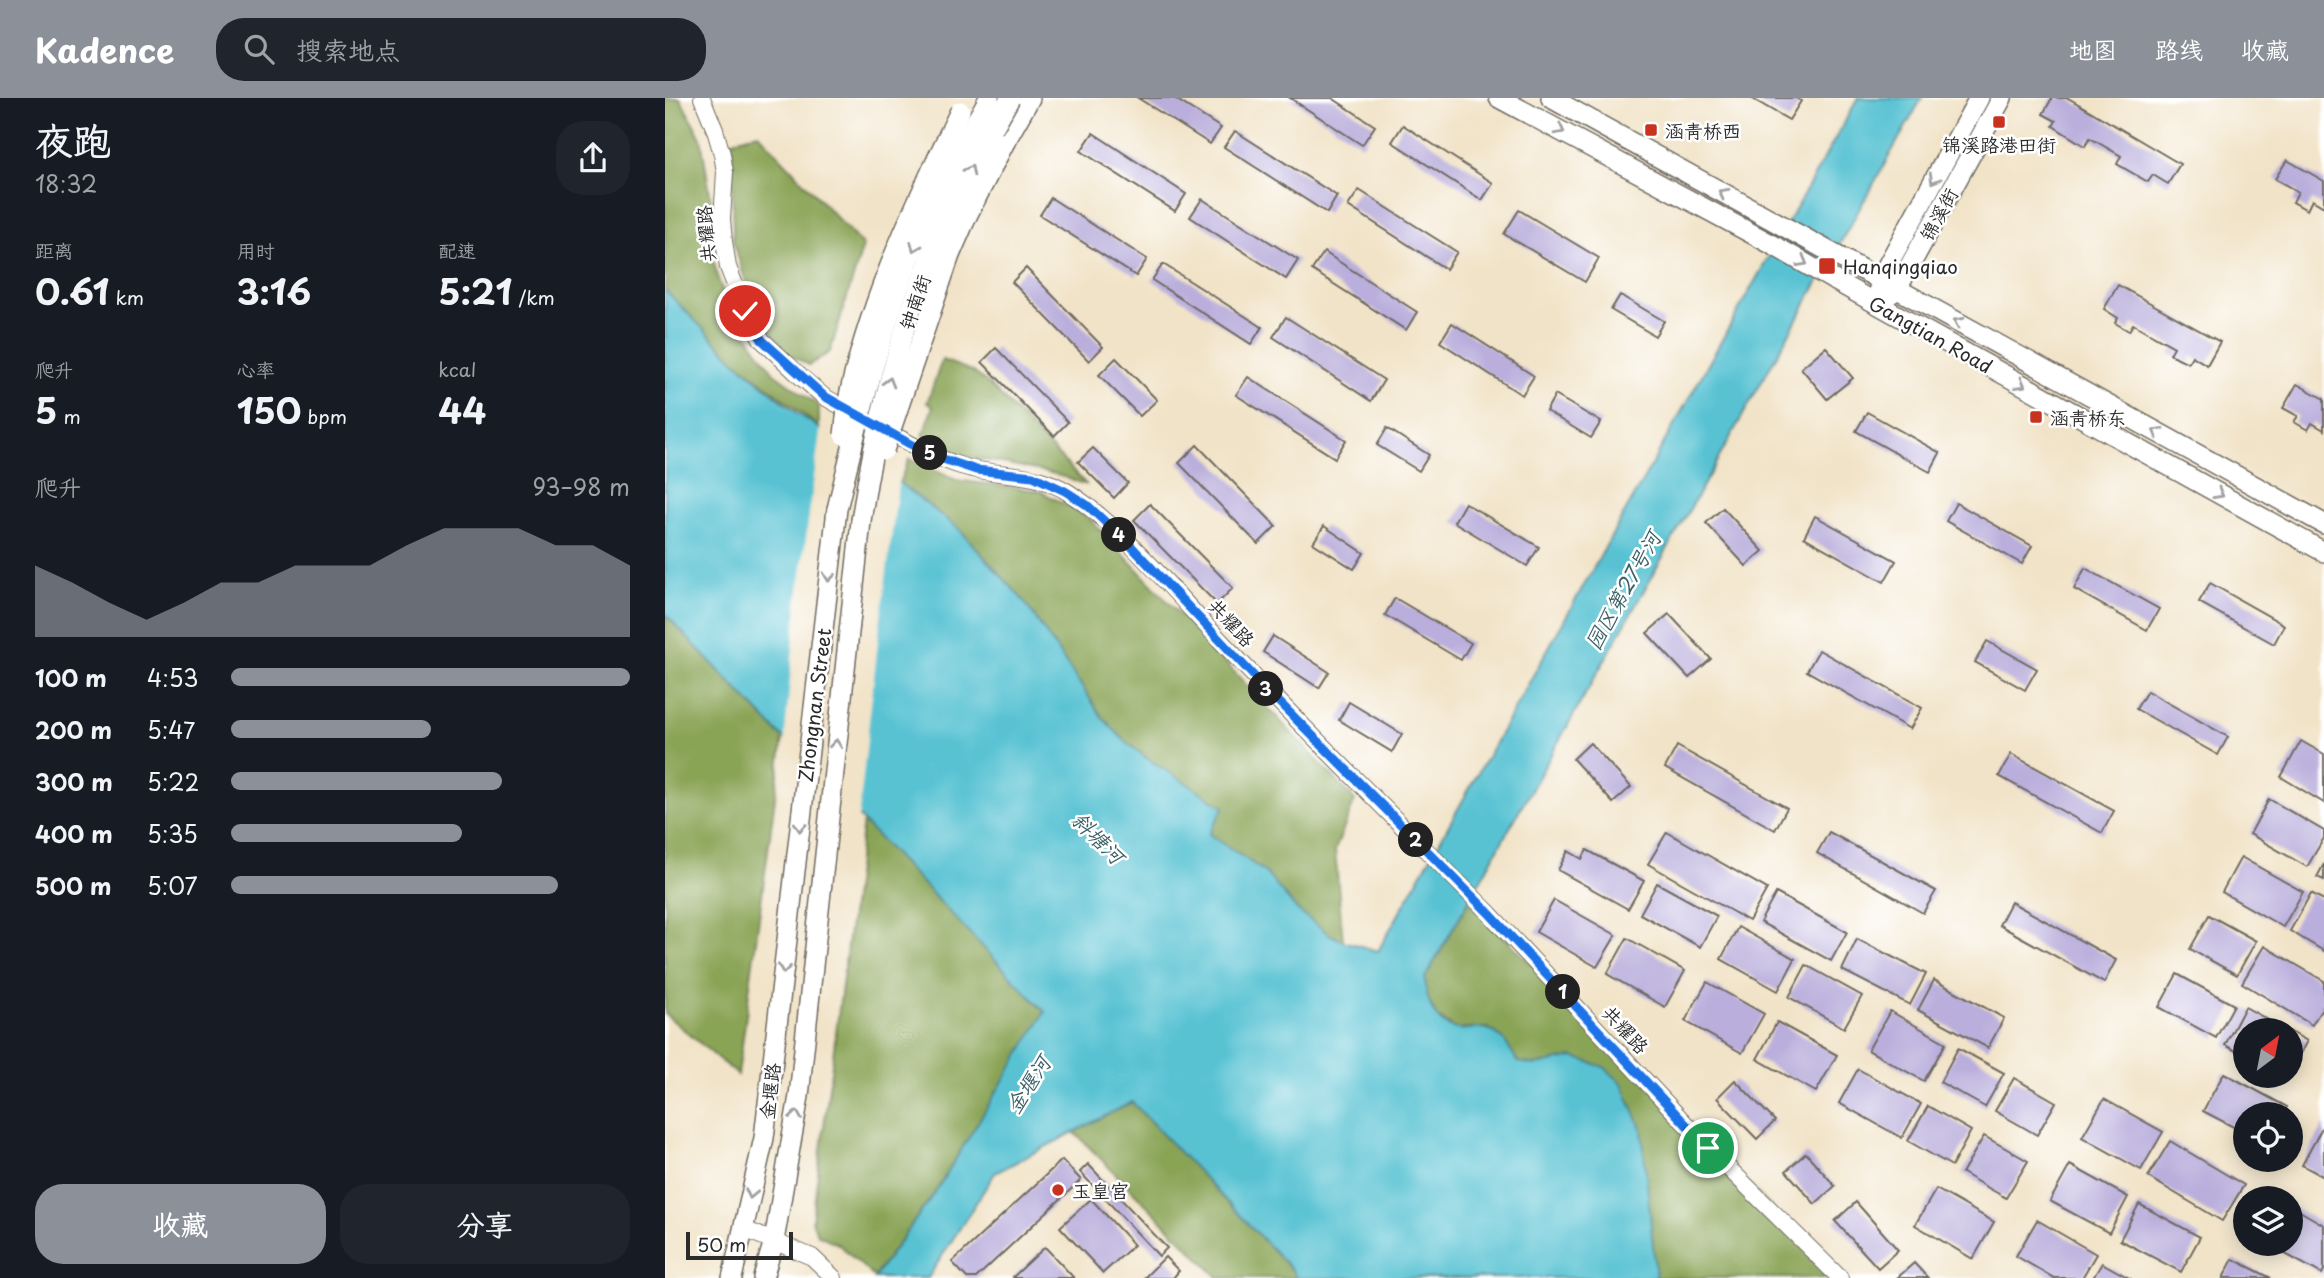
<!DOCTYPE html>
<html lang="zh">
<head>
<meta charset="utf-8">
<style>
  :root { --surface:#171b24; --page:#20242c; --text:#f1f3f6; --muted:#9ea1a6; --accent:#8c9099 }
  body { margin:0; font-family:"Playpen Sans","LXGW WenKai TC",sans-serif; background:var(--page); color:var(--text); height:100vh; display:flex; flex-direction:column; font-size:26px; white-space:nowrap }
  * { box-sizing:border-box; margin:0 }
  p { font-size:23px; color:var(--muted) }
  .icon { flex:none; width:38px; height:38px; fill:none; stroke:currentColor; stroke-width:2; stroke-linecap:round; stroke-linejoin:round }
  .map { position:relative; flex:1; overflow:hidden }
  .panel { display:flex; flex-direction:column; background:var(--surface); width:665px }
  .panel>* { flex:none }
  .needle { width:46px; rotate:32deg }
  .tools { position:absolute; left:1568px; top:920px; display:grid; gap:14px }
  .tools a { display:grid; place-items:center; width:70px; height:70px; border-radius:50%; background:var(--surface); box-shadow:0 4px 18px #0003; font-size:35px }
  .scale { position:absolute; left:21px; bottom:18px; width:107px; box-sizing:border-box; padding-left:7px; border:4px solid #2b2b2b; border-top:0; font-size:19px; line-height:24px; white-space:nowrap; color:#2b2b2b; -webkit-text-stroke:5px #fff; paint-order:stroke }
  .pin { position:absolute; display:grid; place-items:center; width:60px; height:60px; color:#fff; margin:-30px; border:4px solid #fff; border-radius:50%; box-shadow:0 2px 7px #0007 }
  .km { position:absolute; width:35px; height:35px; margin:-18px; border-radius:50%; background:#222; color:#fff; font-size:19px; line-height:35px; text-align:center }
  .round { display:grid; place-items:center; flex:none; width:74px; height:74px; border-radius:28px; background:var(--page) }
  .overview { display:flex; align-items:center; justify-content:space-between; height:119px; padding:0 35px }
  h1 { font-size:38px; font-weight:700; line-height:52px }
  .figures { display:grid; grid-template-columns:repeat(3,1fr); gap:10px; height:119px; padding:7px 35px }
  .figures div { display:grid; align-content:center }
  .figures b { font-size:35px; font-weight:700 }
  .figures small { font-size:19px; font-weight:400 }
  .figures p { font-size:19px }
  .chart { height:196px; padding:14px 35px }
  .chart p { display:flex; justify-content:space-between }
  .chart svg { width:100%; height:126px; margin-top:7px; fill:var(--accent); opacity:.7 }
  .action { display:flex; gap:14px; margin-top:auto; padding:14px 35px }
  .action a { flex:1; height:80px; border-radius:28px; background:var(--accent); color:#fff; font-size:28px; font-weight:700; line-height:80px; text-align:center }
  .action a+a { background:var(--page); color:var(--text) }
  ul { padding:0 35px; list-style:none; font-size:23px }
  li { display:grid; grid-template-columns:112px 84px 1fr; align-items:center; height:52px }
  li i { height:18px; border-radius:9px; background:var(--accent) }
  header { display:flex; align-items:center; gap:42px; box-sizing:border-box; height:98px; padding:0 35px; background:var(--accent); color:#fff }
  header strong { font-size:33px }
  nav { display:flex; gap:38px; margin-inline-start:auto; font-size:24px }
  .search { width:490px; height:63px; background:var(--page); display:flex; align-items:center; gap:18px; box-sizing:border-box; padding:0 24px; border-radius:28px; color:var(--muted); font-size:26px }
  main { display:flex; flex:1; min-height:0 }
  .map>svg:first-child { display:block }
</style>
</head>
<body>
<header>
<strong>Kadence</strong>
<div class="search"><svg class="icon" aria-label="search" viewBox="0 0 24 24"><circle cx="10" cy="10" r="6"/><path d="M15 15l6 6"/></svg>搜索地点</div>
<nav><a>地图</a><a>路线</a><a>收藏</a></nav>
</header>
<main>
<section class="panel">
<div class="overview"><div><h1>夜跑</h1><p>18:32</p></div><a class="round"><svg class="icon" aria-label="share" viewBox="0 0 24 24"><path d="M12 15V3M7 8l5-5 5 5M5 13v7h14v-7"/></svg></a></div>
<div class="figures">
<div><p>距离</p><b>0.61<small> km</small></b></div>
<div><p>用时</p><b>3:16</b></div>
<div><p>配速</p><b>5:21<small> /km</small></b></div>
</div>
<div class="figures">
<div><p>爬升</p><b>5<small> m</small></b></div>
<div><p>心率</p><b>150<small> bpm</small></b></div>
<div><p>kcal</p><b>44</b></div>
</div>
<div class="chart"><p><span>爬升</span>93–98 m</p>
<svg viewBox="0 0 160 44" preserveAspectRatio="none"><path d="M0 44V19L10 25L20 32L30 38L40 32L50 25L60 25L70 19L80 19L90 19L100 12L110 6L120 6L130 6L140 12L150 12L160 19V44z"/></svg>
</div>
<ul>
<li><b>100 m</b>4:53<i style="width:100%"></i></li>
<li><b>200 m</b>5:47<i style="width:50%"></i></li>
<li><b>300 m</b>5:22<i style="width:68%"></i></li>
<li><b>400 m</b>5:35<i style="width:58%"></i></li>
<li><b>500 m</b>5:07<i style="width:82%"></i></li>
</ul>
<div class="action"><a>收藏</a><a>分享</a></div>
</section>
<div class="map">
<svg width="1659" height="1180" viewBox="0 0 1659 1180">
  <rect width="100%" height="100%" fill="#fff"/>
  <filter id="ink" filterUnits="userSpaceOnUse"><feTurbulence type="fractalNoise" baseFrequency=".0143" numOctaves="2"/><feDisplacementMap in="SourceGraphic" scale="14" xChannelSelector="R" yChannelSelector="G"/><feConvolveMatrix kernelMatrix="1 2 1 2 8 2 1 2 1" color-interpolation-filters="sRGB"/></filter>
  <filter id="wash" filterUnits="userSpaceOnUse"><feTurbulence type="fractalNoise" baseFrequency=".00686" numOctaves="4" result="noise"/><feDisplacementMap in="SourceGraphic" scale="28" xChannelSelector="R" yChannelSelector="G"/><feGaussianBlur stdDeviation="1.57" result="paint"/><feColorMatrix in="noise" values="0 0 0 0 0 0 0 0 0 0 0 0 0 0 0 0 0 1.4 0 .05"/><feComposite in="paint" operator="in"/></filter>
  <g filter="url(#wash)">
    <rect width="100%" height="100%" fill="#f1e3c7"/>
    <g fill="#8aa456" stroke="#5a6840" stroke-width="2">
      <polygon points="0,0 15,0 36,40 46,102 41,136 54,184 67,216 109,275 154,308 154,329 69,262 0,192"/>
      <polygon points="93,35 198,148 165,254 144,267 123,256 88,208 68,142 67,43"/>
      <polygon points="277,262 307,273 324,286 422,387 390,376 338,365 292,358 258,337 268,308 262,305"/>
      <polygon points="244,361 291,382 375,393 423,419 690,702 670,752 678,843 664,836 633,813 600,774 544,736 480,659 460,643 438,620 359,503 294,431 234,385"/>
      <polygon points="0,516 118,640 73,977 0,916"/>
      <polygon points="198,723 380,914 273,1090 209,1179 173,1146 152,1136 147,1122"/>
      <polygon points="804,803 1176,1180 991,1180 977,1032 908,959 871,967 853,964 838,941 823,930 791,931 772,919 761,898 760,880"/>
      <polygon points="467,1004 628,1173 631,1180 554,1180 409,1034"/>
    </g>
    <path fill="#58c2d3" stroke="#42767f" stroke-width="2" d="M1193,0H1257L760,880C761,900 768,927 792,931C802,933 815,927 825,932C839,938 845,951 853,964L871,967L908,959L939,969L957,985L977,1032L991,1180H631L628,1173L467,1004L330,1075L263,1180H209L273,1090L380,914L0,516V192L69,262L132,315L232,383L294,431L359,503L438,620L460,643L480,659L559,709L544,736L600,774L633,813L664,836L678,843L713,853Z"/>
    <polygon fill="#f1e3c7" points="156,327 234,380 214,534 193,723 119,646 132,507"/>
    <g id="blocks">
      <g fill="#b9aedc">
        <polygon points="473,0 509,0 556,30 545,46"/>
        <polygon points="625,0 667,0 710,28 697,47"/>
        <polygon points="1086,0 1131,0 1136,3 1124,22"/>
        <polygon points="1387,0 1403,0 1515,66 1503,86 1488,77 1483,84 1452,66 1456,58 1425,40 1420,48 1388,28 1391,23 1378,16"/>
        <polygon points="738,27 828,85 817,102 727,44"/>
        <polygon points="570,33 672,98 662,115 559,49"/>
        <polygon points="428,35 521,96 510,113 416,53"/>
        <polygon points="1622,62 1659,83 1659,109 1647,102 1642,112 1628,104 1633,94 1610,81"/>
        <polygon points="694,92 792,154 781,171 683,108"/>
        <polygon points="386,100 482,161 471,178 375,117"/>
        <polygon points="537,101 633,162 621,181 525,119"/>
        <polygon points="854,112 934,160 920,184 839,136"/>
        <polygon points="659,154 752,214 741,232 647,172"/>
        <polygon points="498,166 597,229 586,246 487,182"/>
        <polygon points="361,170 438,249 424,263 347,184"/>
        <polygon points="1453,187 1555,244 1542,267 1527,258 1523,265 1505,256 1509,249 1468,226 1464,233 1450,225 1453,220 1439,211"/>
        <polygon points="955,197 999,223 990,238 946,212"/>
        <polygon points="621,219 719,282 706,303 608,239"/>
        <polygon points="787,225 869,278 857,297 775,244"/>
        <polygon points="1161,249 1188,280 1162,301 1136,270"/>
        <polygon points="331,250 403,324 389,338 317,264"/>
        <polygon points="451,260 492,302 475,318 434,277"/>
        <polygon points="583,279 681,342 670,360 571,297"/>
        <polygon points="1632,286 1659,301 1659,332 1647,325 1643,332 1629,324 1633,318 1618,310"/>
        <polygon points="890,297 936,324 926,340 881,313"/>
        <polygon points="1202,314 1275,355 1265,374 1191,333"/>
        <polygon points="722,330 764,357 754,373 712,347"/>
        <polygon points="532,347 611,428 593,446 514,365"/>
        <polygon points="428,350 463,385 449,400 413,364"/>
        <polygon points="800,405 874,449 862,468 789,424"/>
        <polygon points="1291,405 1367,448 1357,466 1281,423"/>
        <polygon points="485,406 568,490 552,506 469,422"/>
        <polygon points="1058,410 1098,453 1081,468 1041,425"/>
        <polygon points="1150,418 1231,463 1219,484 1139,439"/>
        <polygon points="659,428 699,455 689,471 648,445"/>
        <polygon points="1420,470 1494,511 1482,532 1409,491"/>
        <polygon points="1545,485 1619,527 1609,546 1534,504"/>
        <polygon points="730,500 806,545 796,562 720,517"/>
        <polygon points="1004,516 1046,561 1024,580 982,535"/>
        <polygon points="608,538 664,574 654,590 598,554"/>
        <polygon points="1322,543 1372,571 1360,592 1310,564"/>
        <polygon points="1154,552 1257,610 1245,631 1142,573"/>
        <polygon points="1482,593 1563,639 1553,657 1471,611"/>
        <polygon points="684,604 737,636 727,654 674,622"/>
        <polygon points="1636,643 1659,656 1659,705 1616,679"/>
        <polygon points="925,645 966,689 948,705 908,661"/>
        <polygon points="1012,648 1122,710 1110,732 1000,670"/>
        <polygon points="1346,656 1449,713 1437,735 1334,678"/>
        <polygon points="1604,701 1659,733 1659,740 1642,769 1585,736"/>
        <polygon points="1002,734 1102,791 1084,823 983,766"/>
        <polygon points="1164,734 1271,793 1258,815 1152,755"/>
        <polygon points="922,752 979,783 963,811 893,772 903,753 917,761"/>
        <polygon points="1576,759 1638,794 1618,829 1557,794"/>
        <polygon points="1659,766 1659,782 1652,779"/>
        <polygon points="992,785 1052,818 1035,849 975,816"/>
        <polygon points="1111,795 1182,834 1166,863 1095,824"/>
        <polygon points="1646,795 1659,802 1659,853 1625,833"/>
        <polygon points="889,802 951,837 932,869 871,834"/>
        <polygon points="1346,804 1451,862 1439,885 1334,827"/>
        <polygon points="1544,817 1591,843 1572,877 1525,851"/>
        <polygon points="1073,829 1130,861 1113,893 1056,861"/>
        <polygon points="962,840 1020,873 1000,909 942,876"/>
        <polygon points="1192,841 1261,876 1245,907 1177,872"/>
        <polygon points="1599,848 1659,883 1659,907 1647,927 1577,885"/>
        <polygon points="1141,867 1197,898 1179,930 1124,899"/>
        <polygon points="1512,876 1569,907 1551,940 1494,909"/>
        <polygon points="1269,882 1339,920 1323,950 1253,912"/>
        <polygon points="1042,884 1099,916 1077,955 1020,923"/>
        <polygon points="1580,909 1623,933 1580,933 1580,958 1560,947"/>
        <polygon points="1225,913 1281,945 1259,983 1203,952"/>
        <polygon points="1112,924 1172,957 1151,994 1092,961"/>
        <polygon points="1626,934 1642,943 1626,973"/>
        <polygon points="1293,950 1339,975 1320,1009 1275,984"/>
        <polygon points="1193,971 1256,1006 1237,1040 1174,1005"/>
        <polygon points="1559,975 1622,1009 1618,1017 1580,1017 1580,1035 1538,1013"/>
        <polygon points="1349,980 1391,1004 1372,1037 1330,1013"/>
        <polygon points="1070,982 1110,1023 1092,1041 1052,1000"/>
        <polygon points="1439,1001 1498,1034 1476,1072 1417,1039"/>
        <polygon points="1263,1008 1306,1033 1287,1068 1243,1043"/>
        <polygon points="1659,1026 1659,1079 1637,1067"/>
        <polygon points="1319,1038 1363,1063 1341,1100 1297,1075"/>
        <polygon points="1505,1043 1579,1087 1557,1123 1483,1079"/>
        <polygon points="1141,1055 1170,1088 1150,1106 1121,1073"/>
        <polygon points="397,1062 416,1082 311,1180 302,1180 287,1164"/>
        <polygon points="423,1066 502,1150 494,1158 415,1074"/>
        <polygon points="1405,1067 1463,1099 1444,1135 1385,1103"/>
        <polygon points="1271,1091 1329,1124 1308,1161 1250,1127"/>
        <polygon points="426,1101 469,1147 438,1175 395,1129"/>
        <polygon points="1191,1104 1233,1152 1213,1170 1170,1123"/>
        <polygon points="1474,1106 1535,1139 1516,1174 1455,1142"/>
        <polygon points="1626,1108 1659,1127 1659,1172 1657,1176 1602,1146 1626,1146"/>
        <polygon points="1372,1122 1431,1156 1417,1180 1389,1180 1351,1158"/>
        <polygon points="380,1149 409,1180 349,1180 348,1179"/>
        <polygon points="500,1159 514,1173 508,1180 479,1180"/>
        <polygon points="1568,1161 1606,1180 1558,1180"/>
        <polygon points="1249,1165 1263,1180 1232,1180"/>
        <polygon points="1437,1165 1464,1180 1428,1180"/>
      </g>
    </g>
  </g>
  <g filter="url(#ink)">
    <use href="#blocks" fill-opacity="0" stroke="#706b62" stroke-width="2"/>
    <g fill="none" stroke-linecap="round" stroke-linejoin="round">
      <g stroke="#706b62" stroke-width="18">
        <g id="minor">
          <polyline points="37,0 50,32 57,56 60,74 57,121 59,143 63,169 80,213 97,242 136,279 158,298 191,317"/>
          <path d="M214,329C240,343 267,359 296,368C334,380 366,371 403,394C457,429 507,492 552,539C620,611 690,681 760,751"/>
          <polyline points="823,814 1043,1050 1175,1180"/>
          <polyline points="79,1131 147,1159 169,1180"/>
        </g>
      </g>
      <g stroke="#706b62" stroke-width="22">
        <g id="major">
          <polyline points="834,0 1108,147"/>
          <polyline points="886,0 1118,128"/>
          <polyline points="340,44 365,0"/>
          <polyline points="1176,160 1659,426"/>
          <polyline points="1167,181 1659,454"/>
          <polyline points="1214,191 1215,181 1314,0"/>
          <polyline points="1224,197 1232,191 1337,0"/>
          <polyline points="67,1180 99,1040 172,411"/>
          <polyline points="98,1180 109,1143 134,998 196,423"/>
        </g>
      </g>
      <use href="#minor" stroke="#fff" stroke-width="16"/>
      <use href="#major" stroke="#fff" stroke-width="19"/>
      <g stroke="#706b62" stroke-width="18" stroke-linecap="butt">
        <polyline id="minor-bridge" points="760,751 823,814"/>
      </g>
      <g stroke="#706b62" stroke-width="22" stroke-linecap="butt">
        <g id="major-bridge">
          <polyline points="1118,128 1176,160"/>
          <polyline points="1108,147 1167,181"/>
          <path d="M179,337C181,321 182,304 186,289C209,192 252,102 295,13"/>
          <polyline points="219,352 285,157 302,118 340,44"/>
          <path d="M172,411C190,336 208,262 234,189C257,123 290,61 324,0"/>
          <path d="M196,423C211,320 238,219 280,124C299,81 322,41 345,0"/>
        </g>
      </g>
      <use href="#minor-bridge" stroke="#fff" stroke-width="16"/>
      <use href="#major-bridge" stroke="#fff" stroke-width="19"/>
    </g>
    <defs><path id="oneway-chevron" d="M-2-3.5L2.5 0L-2 3.5" fill="none" stroke-width="1.6" stroke-linecap="round" stroke-linejoin="round" transform="scale(1.75)"/></defs>
    <g stroke="#a0a0a0">
      <use href="#oneway-chevron" transform="translate(895 32) rotate(28)"/>
      <use href="#oneway-chevron" transform="translate(305 72) rotate(-63)"/>
      <use href="#oneway-chevron" transform="translate(1269 81) rotate(119)"/>
      <use href="#oneway-chevron" transform="translate(1058 95) rotate(-151)"/>
      <use href="#oneway-chevron" transform="translate(250 149) rotate(112)"/>
      <use href="#oneway-chevron" transform="translate(1138 164) rotate(30)"/>
      <use href="#oneway-chevron" transform="translate(1293 224) rotate(-151)"/>
      <use href="#oneway-chevron" transform="translate(224 284) rotate(-74)"/>
      <use href="#oneway-chevron" transform="translate(1356 286) rotate(29)"/>
      <use href="#oneway-chevron" transform="translate(1492 334) rotate(-151)"/>
      <use href="#oneway-chevron" transform="translate(1554 396) rotate(29)"/>
      <use href="#oneway-chevron" transform="translate(164 479) rotate(97)"/>
      <use href="#oneway-chevron" transform="translate(171 646) rotate(-84)"/>
      <use href="#oneway-chevron" transform="translate(135 729) rotate(96)"/>
      <use href="#oneway-chevron" transform="translate(119 871) rotate(97)"/>
      <use href="#oneway-chevron" transform="translate(131 1017) rotate(-81)"/>
      <use href="#oneway-chevron" transform="translate(86 1096) rotate(102)"/>
    </g>
  </g>
  <g fill="none" stroke-linecap="round" stroke-linejoin="round" filter="url(#ink)">
    <g stroke="#fff" stroke-width="14">
      <polyline id="route" points="80,213 97,242 159,298 245,346 272,359 311,372 368,378 400,393 422,407 466,448 602,592 823,814 1043,1050"/>
    </g>
    <use href="#route" stroke="#1a73e8" stroke-width="9"/>
  </g>
  <g fill="#c8321e" stroke="#fff" stroke-width="2.5">
    <rect x="1327" y="17" width="14" height="14" rx="3.5"/>
    <rect x="979" y="25" width="14" height="14" rx="3.5"/>
    <rect x="1153" y="159" width="18" height="18" rx="3.5"/>
    <rect x="1364" y="312" width="14" height="14" rx="3.5"/>
    <circle cx="393" cy="1092" r="7"/>
  </g>
  <g text-anchor="middle" dominant-baseline="central" stroke-width="5" stroke-linejoin="round" paint-order="stroke">
    <g font-size="19" fill="#2b2b2b" stroke="#fff" text-anchor="start">
      <text x="1000" y="32">涵青桥西</text>
      <text x="1334" y="46" text-anchor="middle">锦溪路港田街</text>
      <text x="1178" y="168">Hanqingqiao</text>
      <text x="1385" y="319">涵青桥东</text>
      <text x="407" y="1092">玉皇宫</text>
    </g>
    <g font-size="19" fill="#2b2b2b" stroke="#fff">
      <text transform="translate(1273 116) rotate(-61)">锦溪街</text>
      <text transform="translate(40 136) rotate(-95)">共耀路</text>
      <text transform="translate(249 204) rotate(-71)">钟南街</text>
      <text transform="translate(1266 236) rotate(29)">Gangtian Road</text>
      <text transform="translate(567 524) rotate(47)">共耀路</text>
      <text transform="translate(149 607) rotate(-83)">Zhongnan Street</text>
      <text transform="translate(961 931) rotate(47)">共耀路</text>
      <text transform="translate(104 993) rotate(-83)">金堰路</text>
    </g>
    <g font-size="21" font-style="italic" fill="#3b6066" stroke="#fff">
      <text transform="translate(957 492) rotate(-61)">园区第27号河</text>
      <text transform="translate(434 739) rotate(45)">斜塘河</text>
      <text transform="translate(362 986) rotate(-57)">金堰河</text>
    </g>
  </g>
</svg>
<div class="tools">
<a><svg class="needle" viewBox="-14 -14 28 28"><path d="M0-13l5 13h-10z" fill="#e53935"/><path d="M0 13l5-13h-10z" fill="#9ea1a6"/></svg></a>
<a><svg class="icon" aria-label="locate" viewBox="0 0 24 24"><circle cx="12" cy="12" r="6"/><path d="M12 2v4M12 18v4M2 12h4M18 12h4"/></svg></a>
<a><svg class="icon" aria-label="layers" viewBox="0 0 24 24"><path d="M12 4l9 5-9 5-9-5zM3 14l9 5 9-5"/></svg></a>
</div>
<div class="scale">50 m</div>
<div class="pin" style="left:1043px;top:1050px;background:#1e9e55"><svg class="icon" aria-label="arrive" viewBox="0 0 24 24"><path d="M6 21V4h12l-3 4 3 4H6"/></svg></div>
<div class="pin" style="left:80px;top:213px;background:#d93025"><svg class="icon" aria-label="check" viewBox="0 0 24 24"><path d="M5 12l5 5 9-10"/></svg></div>
<b class="km" style="left:898px;top:894px">1</b>
<b class="km" style="left:751px;top:742px">2</b>
<b class="km" style="left:601px;top:591px">3</b>
<b class="km" style="left:454px;top:437px">4</b>
<b class="km" style="left:265px;top:355px">5</b>
</div>
</main>
</body>
</html>
